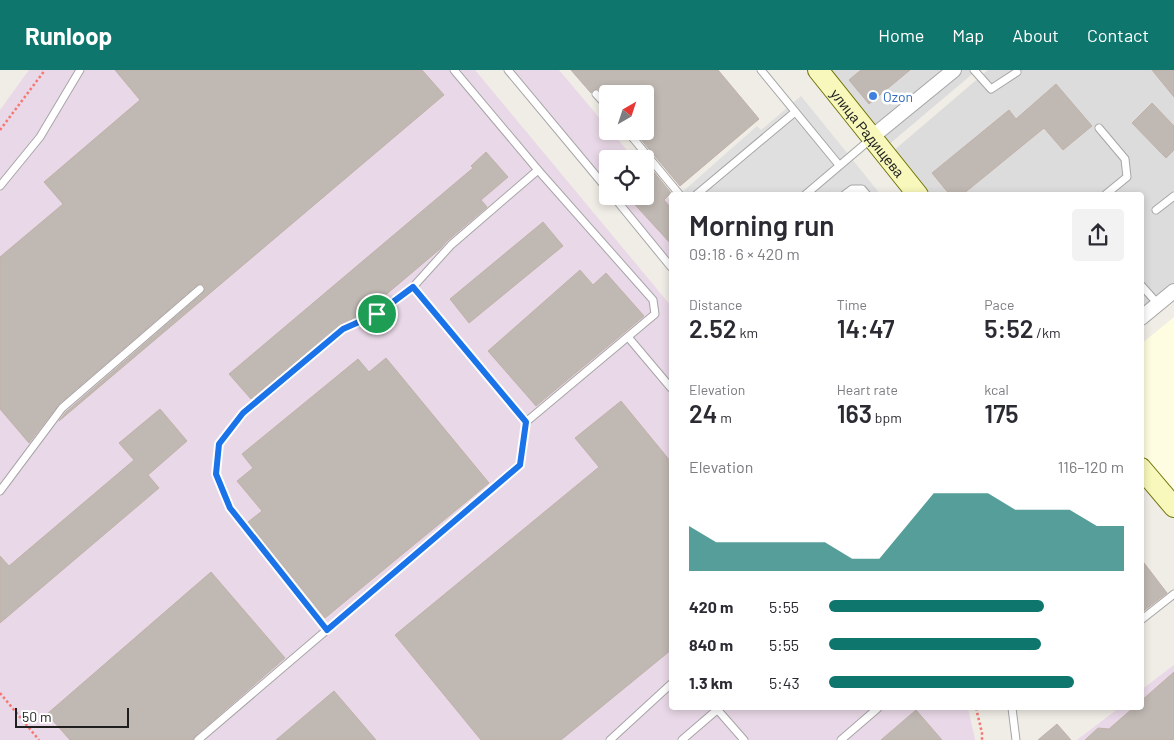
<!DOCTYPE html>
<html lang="en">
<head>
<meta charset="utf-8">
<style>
  :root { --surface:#fff; --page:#f2f2f3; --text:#2b2b33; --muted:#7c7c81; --accent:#0f766e }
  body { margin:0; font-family:Barlow,sans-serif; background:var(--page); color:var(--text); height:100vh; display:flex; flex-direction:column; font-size:19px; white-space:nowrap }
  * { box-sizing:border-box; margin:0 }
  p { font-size:16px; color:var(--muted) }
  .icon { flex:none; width:28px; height:28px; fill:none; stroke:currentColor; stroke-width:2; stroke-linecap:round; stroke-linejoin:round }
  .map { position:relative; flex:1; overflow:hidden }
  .side { position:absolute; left:669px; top:122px; width:475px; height:518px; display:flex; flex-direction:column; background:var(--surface); border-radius:5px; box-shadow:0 2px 8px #0003 }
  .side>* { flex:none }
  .needle { width:32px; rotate:39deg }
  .buttons { position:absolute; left:599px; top:15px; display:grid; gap:10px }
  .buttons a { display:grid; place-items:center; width:55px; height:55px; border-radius:5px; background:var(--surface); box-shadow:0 2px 8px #0003; font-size:25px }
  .scale { position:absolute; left:15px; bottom:12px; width:114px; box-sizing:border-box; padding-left:5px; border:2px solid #1f1f1f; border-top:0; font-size:14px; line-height:18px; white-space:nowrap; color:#1f1f1f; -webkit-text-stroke:4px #fff; paint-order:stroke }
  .pin { position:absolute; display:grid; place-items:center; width:42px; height:42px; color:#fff; margin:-21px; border:2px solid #fff; border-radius:50%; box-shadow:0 1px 5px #0007 }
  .round { display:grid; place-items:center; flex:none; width:52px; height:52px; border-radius:5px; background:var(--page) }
  .headline { display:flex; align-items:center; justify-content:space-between; height:85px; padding:0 20px }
  h1 { font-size:28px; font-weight:600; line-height:38px }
  .stats { display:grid; grid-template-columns:repeat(3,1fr); gap:8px; height:85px; padding:5px 20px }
  .stats div { display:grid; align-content:center }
  .stats b { font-size:25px; font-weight:600 }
  .stats small { font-size:14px; font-weight:400 }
  .stats p { font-size:14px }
  .chart { height:140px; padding:10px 20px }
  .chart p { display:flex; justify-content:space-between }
  .chart svg { width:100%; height:90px; margin-top:5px; fill:var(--accent); opacity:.7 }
  ul { padding:0 20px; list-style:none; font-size:16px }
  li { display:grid; grid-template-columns:80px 60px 1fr; align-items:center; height:38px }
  li i { height:12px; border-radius:6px; background:var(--accent) }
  header { display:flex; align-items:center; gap:30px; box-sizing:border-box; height:70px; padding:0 25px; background:var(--accent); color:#fff }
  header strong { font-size:24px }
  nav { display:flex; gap:28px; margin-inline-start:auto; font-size:18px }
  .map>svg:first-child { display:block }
</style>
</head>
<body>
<header>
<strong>Runloop</strong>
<nav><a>Home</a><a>Map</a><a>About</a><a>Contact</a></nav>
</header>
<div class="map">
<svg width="1174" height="670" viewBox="0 0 1174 670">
  <rect width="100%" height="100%" fill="#f0ece6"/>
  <g fill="#dddcdc">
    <polygon points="827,0 977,0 887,76"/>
    <polygon points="988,0 1174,0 1174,227 1141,253 1141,125 926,125 892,82"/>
  </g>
  <g fill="#e9d8e7">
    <polygon points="29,0 475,0 671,236 671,638 968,638 975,670 0,670 0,40"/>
    <polygon points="510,0 559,0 607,57 608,61 611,61 634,89 608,89 607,118"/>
    <polygon points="661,121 671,132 671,195 614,126 645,126"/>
    <polygon points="1174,595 1174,670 1077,670 1119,638 1141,638 1141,620"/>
  </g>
  <polygon fill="#fefde1" points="1174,247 1174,431 1141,391 1141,274"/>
  <polygon fill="#dfdfdf" points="801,26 881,125 679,125 757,56 761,60"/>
  <g fill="#c0b8b2" stroke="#c1b2a9">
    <polygon points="115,0 422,0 444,25 59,351 66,342 203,223 205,218 204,215 200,214 197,215 59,334 29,373 0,339 0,187 63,134 44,112 140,30"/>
    <polygon points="571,0 718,0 759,49 680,116 634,61 645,61 645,24 608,24 608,29 598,19 593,20 591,23"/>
    <polygon points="861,0 910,0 869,34 849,10"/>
    <polygon points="1152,0 1174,0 1174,27"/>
    <polygon points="1056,14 1092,56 1063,80 1044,58 962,125 950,125 932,103 1009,40 1016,49"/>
    <polygon points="1152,33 1174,56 1174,80 1166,88 1132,53"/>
    <polygon points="486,82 508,107 481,130 487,137 447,171 440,179 363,244 340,255 251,329 229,304 473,98 471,96"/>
    <polygon points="645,91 671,123 664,130 671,138 671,174 627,126 645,126"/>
    <polygon points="543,152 563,176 469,253 450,229"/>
    <polygon points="580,200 593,215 606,203 644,246 536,336 488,281"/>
    <polygon points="386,288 489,413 325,548 248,452 262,441 237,411 253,398 242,384 358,289 369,302"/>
    <polygon points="621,331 671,392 671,580 561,670 481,670 395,565 599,397 575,368"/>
    <polygon points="160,339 187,371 148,405 159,418 0,553 0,486 9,496 134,390 119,373"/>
    <polygon points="1141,489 1167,523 1141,543"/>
    <polygon points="211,502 285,588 195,666 193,670 70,670 47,644"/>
    <polygon points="1174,602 1174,670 1085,670 1098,658 1109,659 1133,638 1141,638 1141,631"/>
    <polygon points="334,621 376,670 276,670"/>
    <polygon points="916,640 942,670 881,670"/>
    <polygon points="1057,654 1071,670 1038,670"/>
  </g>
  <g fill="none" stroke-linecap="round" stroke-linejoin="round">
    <g stroke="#a6a6a6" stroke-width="9">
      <g id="lane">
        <polyline points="508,0 608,120"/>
        <polyline points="761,0 839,95"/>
        <polyline points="974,0 991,19 1017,2"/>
        <polyline points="596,24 608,37"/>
        <polyline points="1099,58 1125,89 1127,107 1105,125"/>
        <polyline points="627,61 680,125"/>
        <polyline points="0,116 40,67 80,0"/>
        <polyline points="696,125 795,42"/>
        <polyline points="805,125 872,68"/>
        <polyline points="844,125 852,119 862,119 867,125"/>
        <polyline points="613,126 671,197"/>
        <polyline points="1156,140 1174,126"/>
        <polyline points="1141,215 1158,234"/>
        <polyline points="413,217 451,175 538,100"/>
        <polyline points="628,267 671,318"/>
        <polyline points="0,421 62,338 200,219"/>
        <polyline points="1141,550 1174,524"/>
        <polyline points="327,560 230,438 216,404 219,374 243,343 343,259 377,244 413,217 526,352"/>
        <polyline points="716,638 744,670"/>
        <polyline points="1012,638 1016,670"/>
        <polyline points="198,670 520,395 526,352 655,244 653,230 538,100 454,0"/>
        <polyline points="610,670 671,614"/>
        <polyline points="682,670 718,639"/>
        <polyline points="841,670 878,638"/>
      </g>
    </g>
    <g stroke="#a6a6a6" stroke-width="16">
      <g id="street">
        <polyline points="872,67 954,0"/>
        <polyline points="1141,248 1174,221"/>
      </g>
    </g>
    <g stroke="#6f7507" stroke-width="22">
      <g id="secondary">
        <path id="s1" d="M818,0L918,125"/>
        <polyline points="1141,398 1174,437"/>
      </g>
    </g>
    <g stroke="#f77770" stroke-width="2.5" stroke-dasharray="2.5 2.5" stroke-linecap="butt">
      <polyline points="0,60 45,0"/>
      <polyline points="0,623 39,670"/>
      <polyline points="976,638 982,663 982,670"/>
    </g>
    <use href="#lane" stroke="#fff" stroke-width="7"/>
    <use href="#street" stroke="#fff" stroke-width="14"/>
    <use href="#secondary" stroke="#f8f8bc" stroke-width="20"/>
  </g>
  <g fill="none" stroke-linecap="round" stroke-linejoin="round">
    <g stroke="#fff" stroke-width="10">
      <polygon id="route" points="413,217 526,352 520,395 327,560 230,438 216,404 219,374 243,343 343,259 377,244"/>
    </g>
    <use href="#route" stroke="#1a73e8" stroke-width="6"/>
  </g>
  <circle fill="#3f7fe0" stroke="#fff" stroke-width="2" cx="873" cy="26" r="5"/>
  <g text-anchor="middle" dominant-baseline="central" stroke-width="5" stroke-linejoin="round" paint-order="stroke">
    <g font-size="14" fill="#366cbe" stroke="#fff" text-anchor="start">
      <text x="883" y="26">Ozon</text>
    </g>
    <g font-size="14" fill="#1f1f1f" stroke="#fff">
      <text stroke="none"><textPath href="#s1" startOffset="80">улица Радищева</textPath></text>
    </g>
  </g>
</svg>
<div class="buttons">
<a><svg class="needle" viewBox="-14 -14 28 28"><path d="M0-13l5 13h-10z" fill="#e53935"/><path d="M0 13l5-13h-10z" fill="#7c7c81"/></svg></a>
<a><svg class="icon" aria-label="locate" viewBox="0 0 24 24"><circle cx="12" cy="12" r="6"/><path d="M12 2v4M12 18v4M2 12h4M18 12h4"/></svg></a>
</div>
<div class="scale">50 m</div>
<div class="pin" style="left:377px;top:244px;background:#1e9e55"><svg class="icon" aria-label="arrive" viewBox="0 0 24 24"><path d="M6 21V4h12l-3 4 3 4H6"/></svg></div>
<section class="side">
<div class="headline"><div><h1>Morning run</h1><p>09:18 · 6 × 420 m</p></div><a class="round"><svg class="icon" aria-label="share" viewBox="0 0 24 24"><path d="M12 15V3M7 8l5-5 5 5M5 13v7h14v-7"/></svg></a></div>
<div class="stats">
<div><p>Distance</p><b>2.52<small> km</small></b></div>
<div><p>Time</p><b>14:47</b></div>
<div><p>Pace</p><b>5:52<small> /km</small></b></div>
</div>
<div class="stats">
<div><p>Elevation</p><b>24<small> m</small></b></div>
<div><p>Heart rate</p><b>163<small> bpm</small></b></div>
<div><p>kcal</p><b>175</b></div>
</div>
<div class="chart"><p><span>Elevation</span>116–120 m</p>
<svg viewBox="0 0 160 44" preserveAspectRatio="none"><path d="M0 44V22L10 30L20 30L30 30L40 30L50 30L60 38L70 38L80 22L90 6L100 6L110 6L120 14L130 14L140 14L150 22L160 22V44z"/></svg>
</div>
<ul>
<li><b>420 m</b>5:55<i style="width:73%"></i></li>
<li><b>840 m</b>5:55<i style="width:72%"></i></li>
<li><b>1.3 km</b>5:43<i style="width:83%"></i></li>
</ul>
</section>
</div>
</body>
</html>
